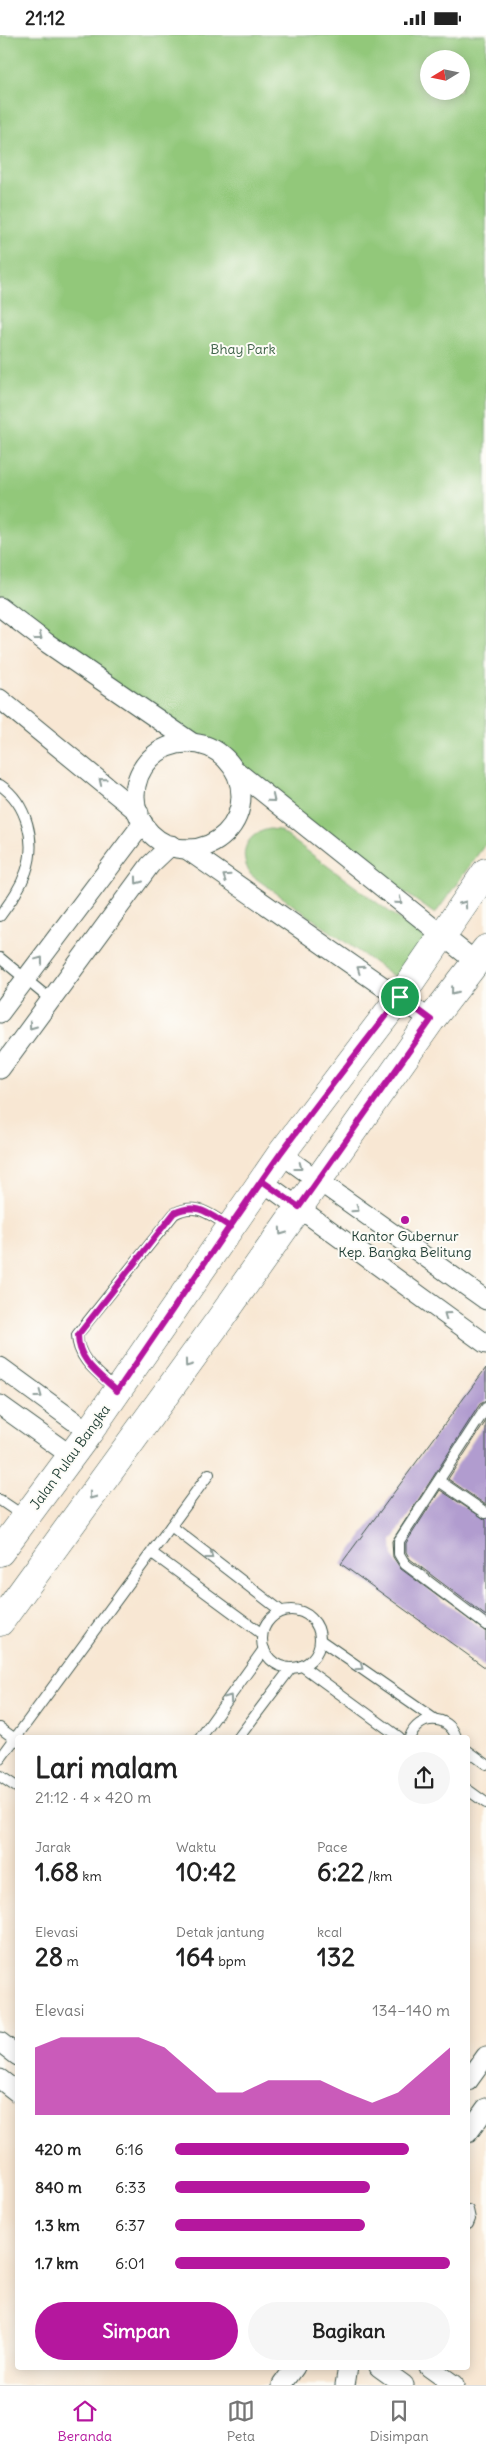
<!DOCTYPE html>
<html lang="id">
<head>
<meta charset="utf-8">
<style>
  :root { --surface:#fff; --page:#f6f6f6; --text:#222; --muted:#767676; --line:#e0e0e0; --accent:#b5179e }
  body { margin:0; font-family:Delius,sans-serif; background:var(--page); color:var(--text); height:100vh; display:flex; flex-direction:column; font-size:19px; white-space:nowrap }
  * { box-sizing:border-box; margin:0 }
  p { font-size:16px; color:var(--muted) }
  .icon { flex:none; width:28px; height:28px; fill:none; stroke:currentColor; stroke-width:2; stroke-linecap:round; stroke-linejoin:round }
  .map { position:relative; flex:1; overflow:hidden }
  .panel { position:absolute; left:15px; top:1700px; width:455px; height:635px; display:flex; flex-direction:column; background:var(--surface); border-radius:5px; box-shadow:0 2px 12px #0003 }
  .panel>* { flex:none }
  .needle { width:32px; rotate:260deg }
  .tools { position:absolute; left:420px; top:15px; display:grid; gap:10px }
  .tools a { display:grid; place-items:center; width:50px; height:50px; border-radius:50%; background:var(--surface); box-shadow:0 2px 12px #0003; font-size:25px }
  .pin { position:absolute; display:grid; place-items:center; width:42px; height:42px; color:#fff; margin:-21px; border:2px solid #fff; border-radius:50%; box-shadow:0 1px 5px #0007 }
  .round { display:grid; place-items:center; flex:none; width:52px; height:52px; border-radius:26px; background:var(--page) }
  .headline { display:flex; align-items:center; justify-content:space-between; height:85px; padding:0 20px }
  h1 { font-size:28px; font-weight:700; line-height:38px }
  .figures { display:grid; grid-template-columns:repeat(3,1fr); gap:8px; height:85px; padding:5px 20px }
  .figures div { display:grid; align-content:center }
  .figures b { font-size:25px; font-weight:700 }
  .figures small { font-size:14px; font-weight:400 }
  .figures p { font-size:14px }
  .chart { height:140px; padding:10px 20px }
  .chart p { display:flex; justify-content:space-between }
  .chart svg { width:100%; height:90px; margin-top:5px; fill:var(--accent); opacity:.7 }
  .primary-button { display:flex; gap:10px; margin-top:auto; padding:10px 20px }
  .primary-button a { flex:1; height:58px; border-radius:30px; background:var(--accent); color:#fff; font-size:20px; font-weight:700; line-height:58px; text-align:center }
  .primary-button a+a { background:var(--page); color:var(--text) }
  ul { padding:0 20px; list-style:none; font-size:16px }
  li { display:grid; grid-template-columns:80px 60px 1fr; align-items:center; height:38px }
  li i { height:12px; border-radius:6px; background:var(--accent) }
  .status { display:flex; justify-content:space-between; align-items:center; height:35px; padding:0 25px; background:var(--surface); direction:ltr }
  .status svg { height:14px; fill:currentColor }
  .menu { display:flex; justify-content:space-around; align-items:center; height:70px; border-top:1px solid var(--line); background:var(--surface); font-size:14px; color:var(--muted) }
  .menu a { display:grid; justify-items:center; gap:2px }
  .menu .current { color:var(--accent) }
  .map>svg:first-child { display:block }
</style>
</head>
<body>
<div class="status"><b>21:12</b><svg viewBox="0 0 49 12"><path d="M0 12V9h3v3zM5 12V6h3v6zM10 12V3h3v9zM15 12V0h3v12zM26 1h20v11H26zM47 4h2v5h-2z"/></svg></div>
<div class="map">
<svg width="486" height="2350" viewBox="0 0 486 2350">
  <rect width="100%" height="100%" fill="#fdfcf7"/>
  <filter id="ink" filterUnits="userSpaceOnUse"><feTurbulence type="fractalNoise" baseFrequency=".02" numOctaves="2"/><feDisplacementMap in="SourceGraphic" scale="10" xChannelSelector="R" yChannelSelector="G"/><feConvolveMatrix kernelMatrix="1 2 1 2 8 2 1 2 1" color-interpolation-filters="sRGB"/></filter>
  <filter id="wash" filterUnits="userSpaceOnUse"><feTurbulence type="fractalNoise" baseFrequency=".0096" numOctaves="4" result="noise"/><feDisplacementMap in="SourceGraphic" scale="20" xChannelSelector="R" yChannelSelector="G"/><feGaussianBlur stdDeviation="1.12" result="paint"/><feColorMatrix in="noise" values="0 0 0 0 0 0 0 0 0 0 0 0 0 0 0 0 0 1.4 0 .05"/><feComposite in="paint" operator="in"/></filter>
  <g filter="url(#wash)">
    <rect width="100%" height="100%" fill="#f8e7d3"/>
    <g fill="#92c87a" stroke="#588257" fill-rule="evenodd">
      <path d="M0,0H486V808L435,879L0,571ZM429,24H461V56H429Z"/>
      <path d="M270,794L279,795L426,904L396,943L251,840C237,819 246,798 270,794Z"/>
    </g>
    <g id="blocks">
      <g fill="#b19ccf">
        <polygon points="486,1333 486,1366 480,1369 392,1506 393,1522 401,1534 486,1597 486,1633 341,1529"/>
        <polygon points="486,1386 486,1470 448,1444"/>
        <polygon points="440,1455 486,1485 486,1581 410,1524 406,1517 406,1508"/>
      </g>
    </g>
  </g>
  <g filter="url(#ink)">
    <use href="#blocks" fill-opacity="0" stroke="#40564c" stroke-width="1"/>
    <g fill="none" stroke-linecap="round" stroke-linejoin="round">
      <g stroke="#40564c" stroke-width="12">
        <g id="lane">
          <path d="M0,750C27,768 37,807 26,837C20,854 10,867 0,881"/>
          <polyline points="0,923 51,965"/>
          <path d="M117,1355C99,1338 78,1326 77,1300L174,1179C197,1166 209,1180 230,1191"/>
          <polyline points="486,1373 399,1506 399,1519 405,1529 486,1590"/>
          <polyline points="439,1446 486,1478"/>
          <polyline points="0,1465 25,1482"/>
          <polyline points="171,1491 281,1576"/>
          <polyline points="152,1518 262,1599"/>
          <circle cx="291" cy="1604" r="29"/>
          <polyline points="320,1605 434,1684"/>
          <polyline points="302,1631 399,1702"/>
          <polyline points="0,1693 18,1706"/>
          <polyline points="201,1702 264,1614"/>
          <polyline points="239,1702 291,1633"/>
          <path d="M410,1702C418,1679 449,1679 456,1702"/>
          <polyline points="468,1716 486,1729"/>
          <polyline points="0,1724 209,1439"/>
          <polyline points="0,1741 18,1753"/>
          <polyline points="468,1755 486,1768"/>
          <polyline points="468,2175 470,2184 468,2189"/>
        </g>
      </g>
      <g stroke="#40564c" stroke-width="21">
        <g id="street">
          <polyline points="0,572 47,608 191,707"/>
          <polyline points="0,664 139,778"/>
          <circle cx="188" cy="761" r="53"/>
          <polyline points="234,734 477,928"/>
          <polyline points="186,814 431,985"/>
          <polyline points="0,978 143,788"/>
          <polyline points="0,1034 150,830 171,810"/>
          <polyline points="281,1119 486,1265"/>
          <polyline points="262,1146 486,1309"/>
          <polyline points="0,1332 89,1397"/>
          <polyline points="0,1370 70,1420"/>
          <polyline points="0,2007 18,2021"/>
          <polyline points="0,2044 18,2058"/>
          <polyline points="468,2046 486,2021"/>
          <polyline points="468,2098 486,2073"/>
          <polyline points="379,2332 404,2350"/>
          <polyline points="429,2332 454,2350"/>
          <polyline points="282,2350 295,2332"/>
          <polyline points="345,2350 348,2332"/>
        </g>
      </g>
      <g stroke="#40564c" stroke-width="29">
        <g id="secondary">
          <polyline points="0,1517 89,1397 281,1119 400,962 486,837"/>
          <polyline points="0,1587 221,1283 431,985 486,914"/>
        </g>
      </g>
      <use href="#lane" stroke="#fff" stroke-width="10"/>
      <use href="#street" stroke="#fff" stroke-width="19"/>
      <use href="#secondary" stroke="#fff" stroke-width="28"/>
    </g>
    <defs><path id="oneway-chevron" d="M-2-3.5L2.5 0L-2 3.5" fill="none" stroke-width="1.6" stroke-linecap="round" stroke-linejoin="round" transform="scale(1.25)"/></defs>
    <g stroke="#8f9e9a">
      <use href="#oneway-chevron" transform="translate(39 602) rotate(37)"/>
      <use href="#oneway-chevron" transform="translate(102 746) rotate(-141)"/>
      <use href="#oneway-chevron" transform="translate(272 764) rotate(39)"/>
      <use href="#oneway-chevron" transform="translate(226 842) rotate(-146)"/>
      <use href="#oneway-chevron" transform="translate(138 846) rotate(126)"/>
      <use href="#oneway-chevron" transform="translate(399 866) rotate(39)"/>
      <use href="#oneway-chevron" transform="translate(464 869) rotate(-55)"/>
      <use href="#oneway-chevron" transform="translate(40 925) rotate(-53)"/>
      <use href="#oneway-chevron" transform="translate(360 934) rotate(-145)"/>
      <use href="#oneway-chevron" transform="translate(454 956) rotate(129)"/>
      <use href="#oneway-chevron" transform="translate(32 991) rotate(126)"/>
      <use href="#oneway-chevron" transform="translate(299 1132) rotate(37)"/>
      <use href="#oneway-chevron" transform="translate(356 1174) rotate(35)"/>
      <use href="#oneway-chevron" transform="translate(282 1197) rotate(125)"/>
      <use href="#oneway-chevron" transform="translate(447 1280) rotate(-144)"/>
      <use href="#oneway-chevron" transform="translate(188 1329) rotate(126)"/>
      <use href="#oneway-chevron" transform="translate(39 1360) rotate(36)"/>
      <use href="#oneway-chevron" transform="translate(92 1461) rotate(126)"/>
      <use href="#oneway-chevron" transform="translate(210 1521) rotate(38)"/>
      <use href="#oneway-chevron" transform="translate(360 1632) rotate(35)"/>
      <use href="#oneway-chevron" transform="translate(229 1663) rotate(-55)"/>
    </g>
  </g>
  <g fill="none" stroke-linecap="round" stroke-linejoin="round" filter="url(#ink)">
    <g stroke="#fff" stroke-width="10">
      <path id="route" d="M400,962C360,1014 319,1066 280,1119C225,1197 171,1277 117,1356C99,1339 78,1326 78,1300L174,1178C198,1166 210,1180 230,1192L262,1146L299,1172L431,985L400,962"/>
    </g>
    <use href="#route" stroke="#b5179e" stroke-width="6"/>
  </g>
  <circle fill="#b5179e" stroke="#fdfcf7" stroke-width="2" cx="405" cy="1185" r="5"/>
  <g text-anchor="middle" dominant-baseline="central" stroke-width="4" stroke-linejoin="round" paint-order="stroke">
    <g font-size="14" fill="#3c6046" stroke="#fdfcf7">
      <text x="243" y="314">Bhay Park</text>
    </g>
    <g font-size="14" fill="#1f3d34" stroke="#fdfcf7">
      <text x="405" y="1201">Kantor Gubernur<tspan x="405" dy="16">Kep. Bangka Belitung</tspan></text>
    </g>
    <g font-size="14" fill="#1f3d34" stroke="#fdfcf7">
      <text transform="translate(70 1422) rotate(-54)">Jalan Pulau Bangka</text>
    </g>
  </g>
</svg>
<div class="tools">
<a><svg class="needle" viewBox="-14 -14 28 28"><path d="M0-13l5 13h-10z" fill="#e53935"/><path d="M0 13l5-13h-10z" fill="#767676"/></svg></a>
</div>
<div class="pin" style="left:400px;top:962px;background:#1e9e55"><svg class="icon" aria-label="arrive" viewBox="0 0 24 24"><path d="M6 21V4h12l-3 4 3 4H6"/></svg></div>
<section class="panel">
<div class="headline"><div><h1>Lari malam</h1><p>21:12 · 4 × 420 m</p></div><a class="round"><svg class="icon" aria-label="share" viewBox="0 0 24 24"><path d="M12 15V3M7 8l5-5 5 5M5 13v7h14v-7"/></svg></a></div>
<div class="figures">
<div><p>Jarak</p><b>1.68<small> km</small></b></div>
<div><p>Waktu</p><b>10:42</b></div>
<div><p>Pace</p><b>6:22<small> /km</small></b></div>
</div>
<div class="figures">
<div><p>Elevasi</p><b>28<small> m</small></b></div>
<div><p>Detak jantung</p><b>164<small> bpm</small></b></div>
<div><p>kcal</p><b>132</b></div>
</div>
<div class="chart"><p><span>Elevasi</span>134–140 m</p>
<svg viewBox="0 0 160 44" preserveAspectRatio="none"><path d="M0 44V11L10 6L20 6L30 6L40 6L50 11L60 22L70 33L80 33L90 27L100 27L110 27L120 33L130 38L140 33L150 22L160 11V44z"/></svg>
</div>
<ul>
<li><b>420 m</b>6:16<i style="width:85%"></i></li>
<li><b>840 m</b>6:33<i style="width:71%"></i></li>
<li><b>1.3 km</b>6:37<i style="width:69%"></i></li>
<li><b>1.7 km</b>6:01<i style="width:100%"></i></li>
</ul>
<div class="primary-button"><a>Simpan</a><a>Bagikan</a></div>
</section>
</div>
<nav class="menu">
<a class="current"><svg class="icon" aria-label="home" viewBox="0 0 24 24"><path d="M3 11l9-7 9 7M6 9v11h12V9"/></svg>Beranda</a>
<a><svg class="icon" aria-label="map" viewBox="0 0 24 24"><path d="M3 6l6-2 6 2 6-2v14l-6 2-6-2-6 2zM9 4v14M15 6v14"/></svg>Peta</a>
<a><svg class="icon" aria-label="saved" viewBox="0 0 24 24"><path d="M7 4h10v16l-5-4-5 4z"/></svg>Disimpan</a>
</nav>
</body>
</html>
